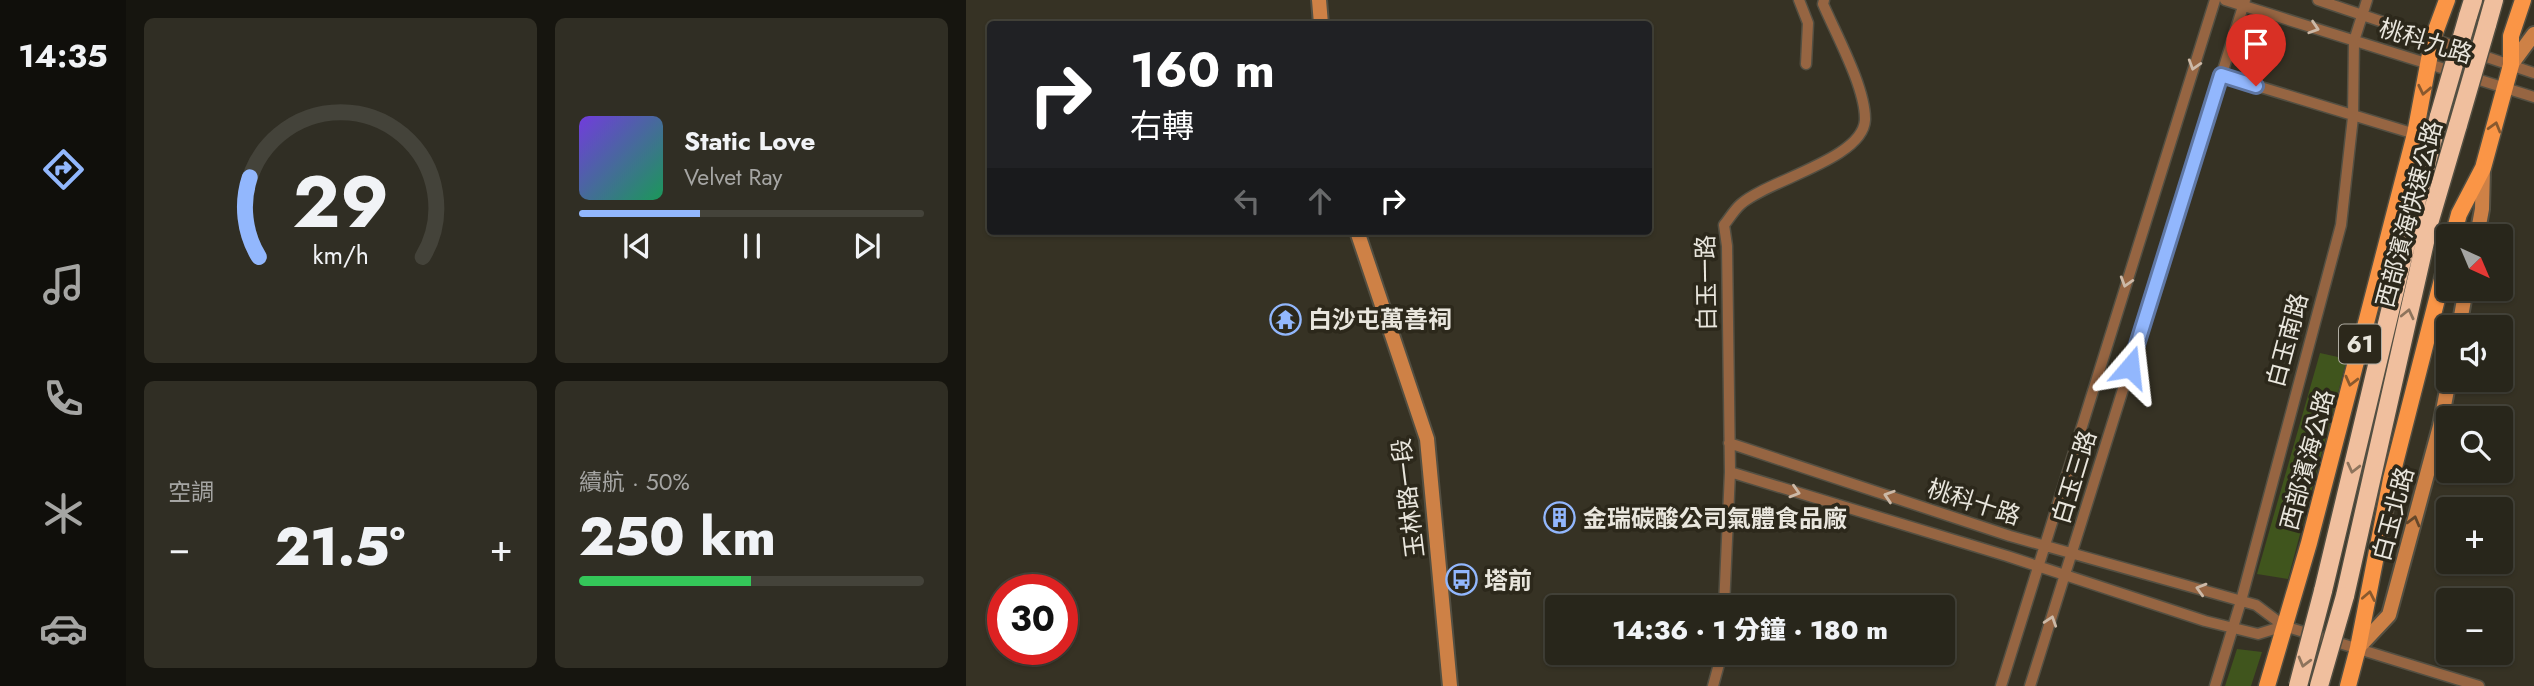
<!DOCTYPE html>
<html lang="zh-TW">
<meta charset="utf-8">
<style>
:root{--surface:#28261b;--page:#302e24;--text:#f1f3f6;--muted:#a5a5a3;--line:#44433a;--accent:#92b7fd}
body{margin:0;font-family:Jost,"Noto Sans TC",sans-serif;background:var(--page);color:var(--text);height:100vh;display:flex;flex-direction:column;font-size:26px;white-space:nowrap}
*{box-sizing:border-box;margin:0}
p{font-size:23px;color:var(--muted)}
.icon{flex:none;width:38px;height:38px;fill:none;stroke:currentColor;stroke-width:2;stroke-linecap:round;stroke-linejoin:round}
.map{position:relative;flex:1;overflow:hidden}
.side{display:flex;flex-direction:column;gap:18px;padding:18px;background:#16150f;width:840px}
.side>*{flex:none}
.top-card{position:absolute;left:21px;top:21px;width:665px;height:214px;border-radius:7px;box-shadow:0 2px 5px #0004,0 0 0 2px var(--line);background:#202124;color:#fff;overflow:hidden}
.needle{width:46px;rotate:136deg}
.fabs{position:absolute;left:1470px;top:224px;display:grid;gap:14px}
.fabs a{display:grid;place-items:center;width:77px;height:77px;border-radius:7px;background:var(--surface);box-shadow:0 2px 5px #0004,0 0 0 2px var(--line);font-size:35px}
.speed{position:absolute;left:21px;top:574px;display:flex;gap:14px;font-size:35px;font-weight:700;text-align:center}
.speed>*{display:grid;place-content:center;width:91px;height:91px;border-radius:50%;background:var(--surface);box-shadow:0 2px 5px #0004,0 0 0 2px var(--line);line-height:1}
.speed .limit{border:10px solid #d22;background:#fff;color:#111}
.pin{position:absolute;display:grid;place-items:center;width:60px;height:60px;color:#fff;margin:-72px -30px;border-radius:50% 50% 50% 0;rotate:-45deg;box-shadow:0 0 7px #0007}
.pin .icon{rotate:45deg}
.me{position:absolute;width:77px;margin:-38px;rotate:17deg;stroke-linejoin:round;filter:drop-shadow(0 0 5px #0008)}
.turn{display:flex;align-items:center;gap:24px;height:147px;padding:0 28px;font-size:32px}
.turn .icon{width:91px;height:91px;stroke-width:2.5}
.turn b{display:block;font-size:49px;line-height:60px}
.lanes{display:flex;align-items:center;height:66px;padding:0 28px;background:#0003;justify-content:center;gap:35px;direction:ltr}
.lanes .off{opacity:.35}
.big{font-size:52px;font-weight:800;line-height:1.1}
.side .widget{flex:1;display:flex;flex-direction:column;justify-content:center;gap:10px;min-width:0;padding:0 24px;border-radius:10px;background:var(--page)}
.side .dial{align-items:center;gap:0}
.dial svg{height:182px;overflow:visible;fill:none;stroke:var(--line);stroke-width:7;stroke-linecap:round;text-anchor:middle}
.dial text{fill:var(--text);stroke:none}
.song{display:flex;align-items:center;gap:21px}
.cover{width:84px;height:84px;border-radius:10px;background:linear-gradient(135deg,hsl(260 70% 55%),hsl(150 70% 35%))}
.played{height:7px;border-radius:4px;background:linear-gradient(90deg,var(--accent) 35%,var(--line) 35%)}
.keys{display:flex;justify-content:space-around;direction:ltr}
.heat{display:flex;justify-content:space-between;align-items:center;font-size:38px;direction:ltr}
.charge{height:10px;border-radius:5px;background:linear-gradient(90deg,#34c759 50%,var(--line) 0)}
.side .tiles{flex:1;display:grid;gap:18px;grid-template-columns:repeat(2,1fr)}
.trip{position:absolute;left:579px;top:595px;width:410px;height:70px;border-radius:7px;background:var(--surface);box-shadow:0 2px 5px #0004,0 0 0 2px var(--line);font-weight:800;line-height:70px;text-align:center}
main{display:flex;flex:1;min-height:0}
.tabs{display:flex;flex-direction:column;width:126px;justify-content:space-around;align-items:center;background:#100f0b;color:var(--muted)}
.tabs .icon{width:49px;height:49px}
.tabs .on{color:var(--accent)}
.tabs b{font-size:32px;color:var(--text)}
.map>svg:first-child{display:block}
</style>
<main>
<nav class="tabs">
<b>14:35</b>
<svg class="icon on" aria-label="directions" viewBox="0 0 24 24"><path d="M12 3l9 9-9 9-9-9zM9 14v-3h6M13 9l2 2-2 2"/></svg>
<svg class="icon" aria-label="music" viewBox="0 0 24 24"><path d="M9 18V5l10-2v13"/><circle cx="6" cy="18" r="3"/><circle cx="16" cy="16" r="3"/></svg>
<svg class="icon" aria-label="phone" viewBox="0 0 24 24"><path d="M5 4h4l2 5-3 2q2 4 5 5l2-3 5 2v4C11 20 4 13 5 4z"/></svg>
<svg class="icon" aria-label="climate" viewBox="0 0 24 24"><path d="M12 3v18M4 7l16 10M4 17L20 7"/></svg>
<svg class="icon" aria-label="car" viewBox="0 0 24 24"><path d="M5 17H2v-5l4-1 3-4h7l3 4 3 1v5h-3M9 17h6M6 11h13"/><circle cx="7" cy="17" r="2"/><circle cx="17" cy="17" r="2"/></svg>
</nav>
<section class="side">
<div class="tiles">
<div class="widget dial"><svg viewBox="0 0 100 80">
<path d="M14 69A42 42 0 1 1 86 69"/>
<path d="M14 69A42 42 0 0 1 10 34" stroke="#92b7fd"/>
<text x="50" y="56" font-size="32" font-weight="700">29</text>
<text x="50" y="72" font-size="11">km/h</text>
</svg></div>
<div class="widget">
<div class="song"><i class="cover"></i><div><b>Static Love</b><p>Velvet Ray</p></div></div>
<div class="played"></div>
<div class="keys"><svg class="icon" aria-label="previous" viewBox="0 0 24 24"><path d="M18 5L8 12l10 7zM5 5v14"/></svg><svg class="icon" aria-label="pause" viewBox="0 0 24 24"><path d="M8 5v14M16 5v14"/></svg><svg class="icon" aria-label="next" viewBox="0 0 24 24"><path d="M6 5l10 7-10 7zM19 5v14"/></svg></div>
</div>
<div class="widget"><p>空調</p>
<div class="heat"><a>−</a><b class="big">21.5°</b><a>+</a></div>
</div>
<div class="widget"><p>續航 · 50%</p><b class="big">250 km</b><div class="charge"></div></div>
</div>
</section>
<div class="map">
<svg width="1568" height="686" viewBox="0 0 1568 686">
<rect width="100%" height="100%" fill="#363224"/>
<path fill="#40551d" d="M 1354,353 L 1381,359 L 1322,579 L 1291,574 Z
M 1271,649 L 1296,652 L 1285,686 L 1259,686 Z"/>
<g fill="none" stroke-linecap="round" stroke-linejoin="round">
<defs>
<path id="street" d="M 833,0 L 842,23 L 840,64
M 1259,0 L 1568,97
M 1352,0 L 1568,73
M 1255,75 L 1449,134
M 763,443 L 1044,536 L 1290,605 L 1318,626 L 1513,686
M 764,472 L 1041,556 L 1239,621 L 1292,634 L 1318,626
M 758,607 L 764,472 L 761,246 L 758,225 C 763,219 768,210 775,204 C 802,180 897,159 899,120 C 900,89 870,34 857,4 L 858,0
M 747,686 L 756,653
M 1035,686 L 1249,0
M 1064,686 L 1279,0
M 1249,686 L 1275,601 L 1375,225 L 1387,117 L 1388,41 L 1401,0"/>
<path id="secondary" d="M 353,0 L 355,24
M 1545,65 L 1568,34
M 391,231 L 461,439 L 484,686
M 1511,236 L 1516,209 L 1517,168
M 1493,327 L 1500,289
M 1392,648 L 1423,615 L 1474,426 L 1483,380"/>
<path id="primary" d="M 1487,236 L 1493,214 L 1517,168 L 1545,65 L 1545,36 L 1557,0
M 1301,686 L 1343,543 L 1449,134 L 1467,38 L 1481,0
M 1382,686 L 1392,648 L 1425,479 L 1482,256"/>
<path id="highway" d="M 1502,16 L 1507,0
M 1521,25 L 1528,0
M 1357,591 L 1447,215 L 1473,116
M 1379,596 L 1464,220 L 1492,125"/>
</defs>
<use href="#street" stroke="#534f42" stroke-width="13"/>
<use href="#secondary" stroke="#534f42" stroke-width="18"/>
<use href="#primary" stroke="#534f42" stroke-width="19"/>
<use href="#highway" stroke="#534f42" stroke-width="21"/>
<use href="#street" stroke="#966542" stroke-width="10"/>
<use href="#secondary" stroke="#ce8146" stroke-width="14"/>
<use href="#primary" stroke="#fa9546" stroke-width="16"/>
<use href="#highway" stroke="#f0bf9e" stroke-width="18"/>
<defs>
<path id="highway-bridge" d="M 1473,116 L 1502,16
M 1492,125 L 1521,25
M 1332,686 L 1357,591
M 1353,686 L 1379,596"/>
</defs>
<use href="#highway-bridge" stroke="#534f42" stroke-width="21" stroke-linecap="butt"/>
<use href="#highway-bridge" stroke="#f0bf9e" stroke-width="18"/>
</g>
<defs><path id="oneway-chevron" d="M-2-3.5L2.5 0L-2 3.5" fill="none" stroke-width="1.6" stroke-linecap="round" stroke-linejoin="round" transform="scale(1.75)"/></defs>
<g stroke="#ccb9a7">
<use href="#oneway-chevron" transform="translate(1348 28) rotate(18)"/>
<use href="#oneway-chevron" transform="translate(1228 65) rotate(107)"/>
<use href="#oneway-chevron" transform="translate(1160 282) rotate(107)"/>
<use href="#oneway-chevron" transform="translate(829 492) rotate(17)"/>
<use href="#oneway-chevron" transform="translate(923 496) rotate(-162)"/>
<use href="#oneway-chevron" transform="translate(1235 589) rotate(-164)"/>
<use href="#oneway-chevron" transform="translate(1085 621) rotate(-72)"/>
</g>
<g stroke="#89592e">
<use href="#oneway-chevron" transform="translate(1458 90) rotate(102)"/>
<use href="#oneway-chevron" transform="translate(1529 127) rotate(-74)"/>
<use href="#oneway-chevron" transform="translate(1385 381) rotate(104)"/>
<use href="#oneway-chevron" transform="translate(1403 596) rotate(-79)"/>
</g>
<g stroke="#8e745c">
<use href="#oneway-chevron" transform="translate(1442 314) rotate(-77)"/>
<use href="#oneway-chevron" transform="translate(1387 468) rotate(104)"/>
<use href="#oneway-chevron" transform="translate(1338 662) rotate(105)"/>
</g>
<use stroke="#65472a" href="#oneway-chevron" transform="translate(1448 521) rotate(-75)"/>
<g fill="none" stroke-linecap="round" stroke-linejoin="round">
<defs>
<path id="route" d="M 1164,367 L 1255,75 L 1290,86"/>
</defs>
<use href="#route" stroke="#5f77a4" stroke-width="18"/>
<use href="#route" stroke="#92b7fd" stroke-width="12"/>
</g>
<defs>
<symbol id="temple-ring" viewBox="-11 -11 22 22"><circle r="9.5" fill="#2c281b" stroke="#92b7fd" stroke-width="1.5"/><path d="M0-6L5-2H3V0L6.5 2.5H4V6H1.5V3h-3V6H-4V2.5H-6.5L-3 0V-2H-5Z" fill="#92b7fd"/></symbol>
<symbol id="building-ring" viewBox="-11 -11 22 22"><circle r="9.5" fill="#2c281b" stroke="#92b7fd" stroke-width="1.5"/><path d="M-4-6H4V6H1V3H-1V6H-4ZM-2.5-4.3h1.7v1.8h-1.7ZM.8-4.3h1.7v1.8H.8ZM-2.5-1h1.7V.8h-1.7ZM.8-1h1.7V.8H.8Z" fill="#92b7fd"/></symbol>
<symbol id="bus-ring" viewBox="-11 -11 22 22"><circle r="9.5" fill="#2c281b" stroke="#92b7fd" stroke-width="1.5"/><path d="M-5-6H5V4H4V6H2V4H-2V6H-4V4H-5ZM-3.5-4V0h7V-4ZM-3.5 1.2v1.5H-2V1.2ZM2 1.2v1.5H3.5V1.2Z" fill="#92b7fd"/></symbol>
</defs>
<g fill-rule="evenodd">
<use href="#temple-ring" x="302" y="302" width="35" height="35"/>
<use href="#building-ring" x="576" y="500" width="35" height="35"/>
<use href="#bus-ring" x="478" y="562" width="35" height="35"/>
</g>
<g text-anchor="middle" dominant-baseline="central" stroke-width="7" stroke-linejoin="round" paint-order="stroke">
<rect fill="#2c281b" stroke="#b0ada3" stroke-width="2" x="1373" y="324.5" width="42" height="39" rx="5"/>
<g font-size="23" font-weight="bold" fill="#e9e6dd">
<text x="1394" y="344">61</text>
</g>
<g font-size="24" fill="#e9e6dd" stroke="#2c281b">
<text transform="translate(1460 41) rotate(17)">桃科九路</text>
<text transform="translate(1443 214) rotate(-75)">西部濱海快速公路</text>
<text transform="translate(740 283) rotate(-91)">白玉一路</text>
<text transform="translate(1321 340) rotate(-75)">白玉南路</text>
<text transform="translate(1341 460) rotate(-75)">西部濱海公路</text>
<text transform="translate(1108 477) rotate(-73)">白玉三路</text>
<text transform="translate(442 498) rotate(-97)">玉林路一段</text>
<text transform="translate(1008 502) rotate(18)">桃科十路</text>
<text transform="translate(1427 514) rotate(-75)">白玉北路</text>
</g>
<g font-size="24" font-weight="bold" fill="#e9e6dd" stroke="#2c281b" text-anchor="start">
<text x="342" y="319">白沙屯萬善祠</text>
<text x="617" y="518">金瑞碳酸公司氣體食品廠</text>
<text x="518" y="580">塔前</text>
</g>
</g>
</svg>
<div class="fabs">
<a><svg class="needle" viewBox="-14 -14 28 28"><path d="M0-13l5 13h-10z" fill="#e53935"/><path d="M0 13l5-13h-10z" fill="#a5a5a3"/></svg></a>
<a><svg class="icon" aria-label="sound" viewBox="0 0 24 24"><path d="M4 9h4l5-4v14l-5-4H4zM17 9q2 3 0 6"/></svg></a>
<a><svg class="icon" aria-label="search" viewBox="0 0 24 24"><circle cx="10" cy="10" r="6"/><path d="M15 15l6 6"/></svg></a>
<a>+</a>
<a>−</a>
</div>
<div class="speed"><div class="limit">30</div></div>
<div class="pin" style="left:1290px;top:86px;background:#d93025"><svg class="icon" aria-label="arrive" viewBox="0 0 24 24"><path d="M6 21V4h12l-3 4 3 4H6"/></svg></div>
<svg class="me" style="left:1164px;top:367px" viewBox="-20 -20 40 40"><path d="M0-17L14 15 0 8-14 15z" fill="#92b7fd" stroke="#fff" stroke-width="4"/></svg>
<div class="trip">14:36 · 1 分鐘 · 180 m</div>
<div class="top-card">
<div class="turn"><svg class="icon" aria-label="right" viewBox="0 0 24 24"><path d="M7 20v-9h11M14 6l5 5-5 5"/></svg><div><b>160 m</b>右轉</div></div>
<div class="lanes"><svg class="icon off" aria-label="left" viewBox="0 0 24 24"><path d="M17 20v-9H6M10 6l-5 5 5 5"/></svg><svg class="icon off" aria-label="ahead" viewBox="0 0 24 24"><path d="M12 20V5M6 11l6-6 6 6"/></svg><svg class="icon" aria-label="right" viewBox="0 0 24 24"><path d="M7 20v-9h11M14 6l5 5-5 5"/></svg></div>
</div>
</div>
</main>
